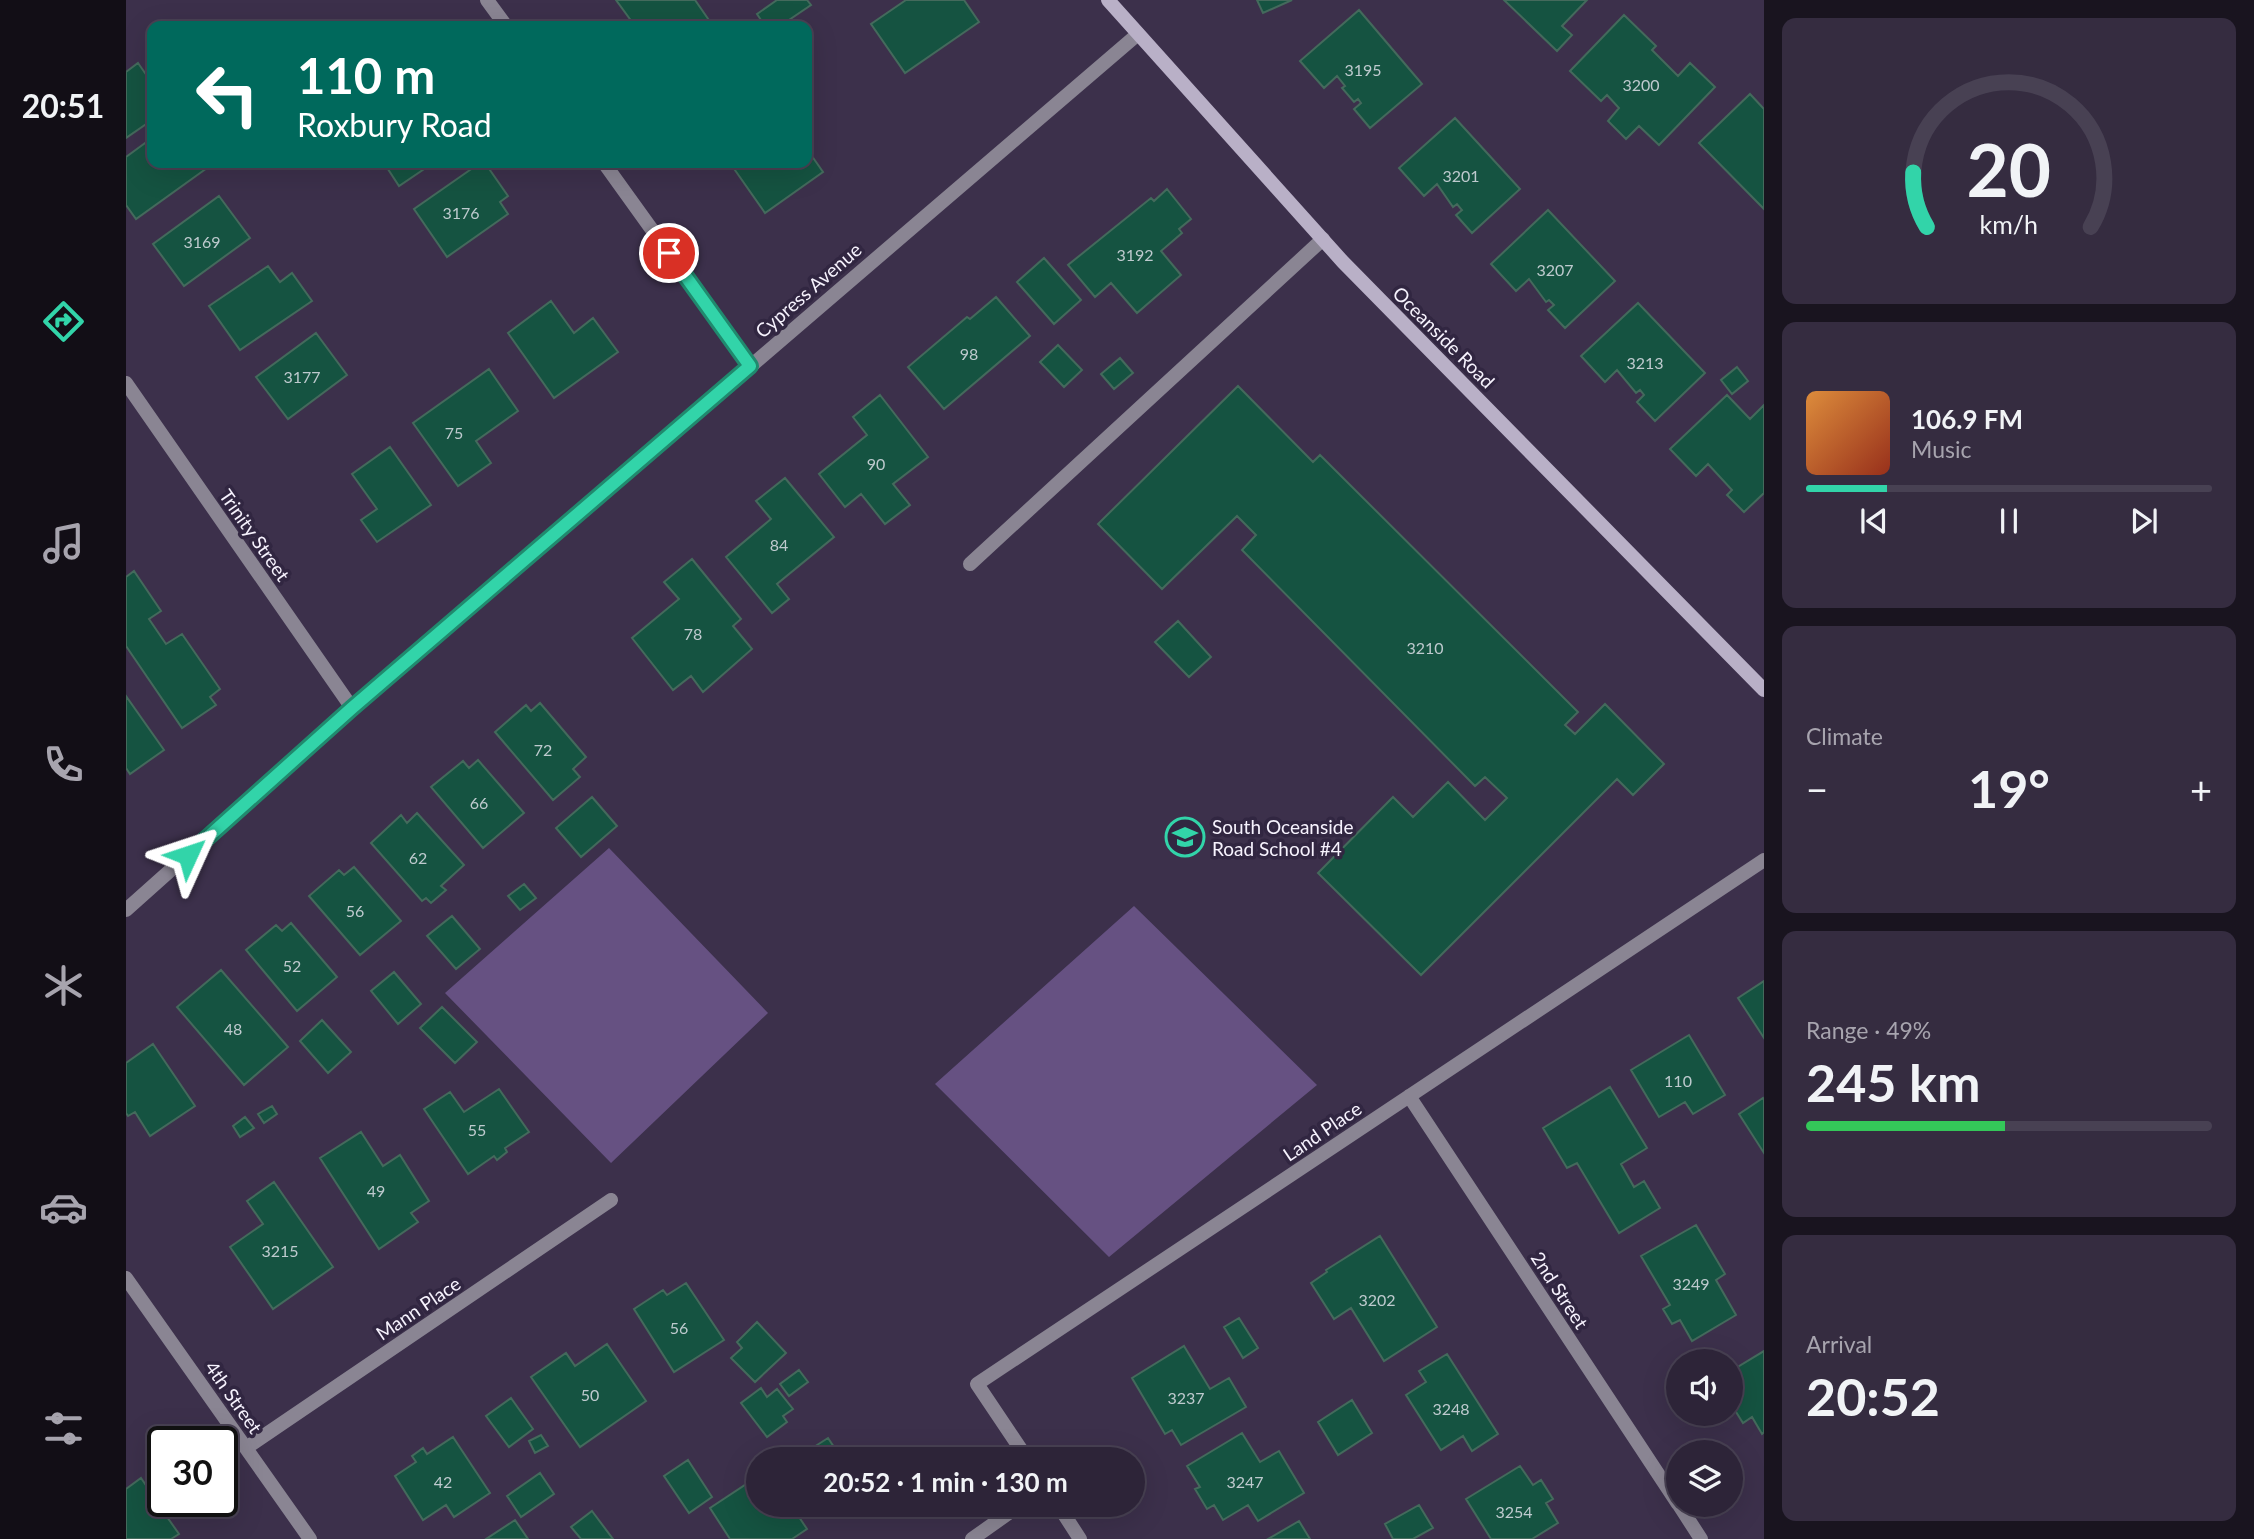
<!DOCTYPE html>
<meta charset="utf-8">
<style>
:root{--surface:#2d2438;--page:#352c40;--text:#f1f3f6;--muted:#a7a4ae;--line:#484153;--accent:#32d4a9}
body{margin:0;font-family:Lato,sans-serif;background:var(--page);color:var(--text);height:100vh;display:flex;flex-direction:column;font-size:26px;white-space:nowrap}
*{box-sizing:border-box;margin:0}
p{font-size:23px;color:var(--muted)}
.icon{flex:none;width:38px;height:38px;fill:none;stroke:currentColor;stroke-width:2;stroke-linecap:round;stroke-linejoin:round}
.map{position:relative;flex:1;overflow:hidden}
.side{display:flex;flex-direction:column;gap:18px;padding:18px;background:#19141f;width:490px}
.side>*{flex:none}
.guide{position:absolute;left:21px;top:21px;width:665px;height:147px;border-radius:14px;box-shadow:0 7px 28px #0002,0 0 0 2px var(--line);background:#00695c;color:#fff;overflow:hidden}
.tools{position:absolute;left:1540px;top:1349px;display:grid;gap:14px}
.tools a{display:grid;place-items:center;width:77px;height:77px;border-radius:50%;background:var(--surface);box-shadow:0 7px 28px #0002,0 0 0 2px var(--line);font-size:35px}
.speed{position:absolute;left:21px;top:1426px;display:flex;gap:14px;font-size:35px;font-weight:700;text-align:center}
.speed>*{display:grid;place-content:center;width:91px;height:91px;border-radius:50%;background:var(--surface);box-shadow:0 7px 28px #0002,0 0 0 2px var(--line);line-height:1}
.speed .limit{border:4px solid #111;border-radius:10px;background:#fff;color:#111}
.pin{position:absolute;display:grid;place-items:center;width:60px;height:60px;color:#fff;margin:-30px;border:4px solid #fff;border-radius:50%;box-shadow:0 2px 7px #0007}
.me{position:absolute;width:77px;margin:-38px;rotate:48deg;stroke-linejoin:round;filter:drop-shadow(0 0 5px #0008)}
.turn{display:flex;align-items:center;gap:24px;height:147px;padding:0 35px;font-size:32px}
.turn .icon{width:91px;height:91px;stroke-width:2.5}
.turn b{display:block;font-size:49px;line-height:60px}
.big{font-size:52px;font-weight:700;line-height:1.1}
.side .widget{flex:1;display:flex;flex-direction:column;justify-content:center;gap:10px;min-width:0;padding:0 24px;border-radius:14px;background:var(--page)}
.side .dial{align-items:center;gap:0}
.dial svg{height:182px;overflow:visible;fill:none;stroke:var(--line);stroke-width:7;stroke-linecap:round;text-anchor:middle}
.dial text{fill:var(--text);stroke:none}
.song{display:flex;align-items:center;gap:21px}
.cover{width:84px;height:84px;border-radius:10px;background:linear-gradient(135deg,hsl(30 70% 55%),hsl(10 70% 35%))}
.played{height:7px;border-radius:4px;background:linear-gradient(90deg,var(--accent) 20%,var(--line) 20%)}
.keys{display:flex;justify-content:space-around;direction:ltr}
.heat{display:flex;justify-content:space-between;align-items:center;font-size:38px;direction:ltr}
.charge{height:10px;border-radius:5px;background:linear-gradient(90deg,#34c759 49%,var(--line) 0)}
.trip{position:absolute;left:620px;top:1447px;width:399px;height:70px;border-radius:35px;background:var(--surface);box-shadow:0 7px 28px #0002,0 0 0 2px var(--line);font-weight:700;line-height:70px;text-align:center}
main{display:flex;flex:1;min-height:0}
.tab-bar{display:flex;flex-direction:column;width:126px;justify-content:space-around;align-items:center;background:#120e16;color:var(--muted)}
.tab-bar .icon{width:49px;height:49px}
.tab-bar .selected{color:var(--accent)}
.tab-bar b{font-size:32px;color:var(--text)}
.map>svg:first-child{display:block}
</style>
<main>
<nav class="tab-bar">
<b>20:51</b>
<svg class="icon selected" aria-label="directions" viewBox="0 0 24 24"><path d="M12 3l9 9-9 9-9-9zM9 14v-3h6M13 9l2 2-2 2"/></svg>
<svg class="icon" aria-label="music" viewBox="0 0 24 24"><path d="M9 18V5l10-2v13"/><circle cx="6" cy="18" r="3"/><circle cx="16" cy="16" r="3"/></svg>
<svg class="icon" aria-label="phone" viewBox="0 0 24 24"><path d="M5 4h4l2 5-3 2q2 4 5 5l2-3 5 2v4C11 20 4 13 5 4z"/></svg>
<svg class="icon" aria-label="climate" viewBox="0 0 24 24"><path d="M12 3v18M4 7l16 10M4 17L20 7"/></svg>
<svg class="icon" aria-label="car" viewBox="0 0 24 24"><path d="M5 17H2v-5l4-1 3-4h7l3 4 3 1v5h-3M9 17h6M6 11h13"/><circle cx="7" cy="17" r="2"/><circle cx="17" cy="17" r="2"/></svg>
<svg class="icon" aria-label="filters" viewBox="0 0 24 24"><path d="M4 7h16M4 17h16"/><circle cx="9" cy="7" r="2"/><circle cx="15" cy="17" r="2"/></svg>
</nav>
<div class="map">
<svg width="1638" height="1539" viewBox="0 0 1638 1539">
<rect width="100%" height="100%" fill="#3c304b"/>
<path fill="#665182" d="M 483,848 L 642,1013 L 485,1163 L 319,993 Z
M 1008,906 L 1191,1085 L 983,1257 L 809,1084 Z"/>
<path fill="#155341" stroke="#446a5c" stroke-width="2" d="M 490,0 L 569,0 L 587,26 L 509,26 Z
M 651,0 L 681,0 L 685,5 L 654,26 L 639,26 L 631,14 Z
M 780,0 L 838,0 L 853,22 L 779,73 L 745,24 Z
M 1131,0 L 1166,0 L 1137,13 Z
M 1378,0 L 1461,0 L 1436,26 L 1446,35 L 1431,51 Z
M 1233,10 L 1296,84 L 1244,128 L 1228,109 L 1235,103 L 1232,99 L 1228,102 L 1216,88 L 1219,86 L 1211,76 L 1198,88 L 1174,61 Z
M 1498,15 L 1530,46 L 1526,50 L 1552,76 L 1564,63 L 1589,87 L 1533,145 L 1513,126 L 1500,139 L 1482,121 L 1493,108 L 1481,95 L 1475,101 L 1444,71 Z
M 12,63 L 26,83 L 26,120 L 0,138 L 0,72 Z
M 1624,94 L 1638,109 L 1638,209 L 1573,143 Z
M 1329,118 L 1394,189 L 1346,233 L 1330,215 L 1336,210 L 1331,204 L 1327,207 L 1311,184 L 1298,196 L 1273,168 Z
M 26,138 L 26,163 L 88,163 L 10,219 L 0,205 L 0,157 Z
M 681,149 L 697,172 L 639,213 L 604,163 L 681,163 Z
M 258,163 L 307,163 L 273,186 Z
M 354,163 L 359,163 L 382,196 L 374,202 L 382,214 L 321,257 L 288,209 Z
M 1041,189 L 1065,219 L 1053,229 L 1056,233 L 1035,251 L 1055,275 L 1011,313 L 985,283 L 969,297 L 942,265 L 1025,198 L 1028,201 Z
M 93,196 L 124,238 L 58,286 L 27,244 Z
M 1422,210 L 1489,281 L 1439,328 L 1422,310 L 1428,305 L 1423,300 L 1420,302 L 1403,279 L 1390,291 L 1365,264 Z
M 918,258 L 955,300 L 928,324 L 891,282 Z
M 142,266 L 154,282 L 166,273 L 186,301 L 114,350 L 83,306 Z
M 870,297 L 904,336 L 818,409 L 782,367 L 841,317 L 844,319 Z
M 425,301 L 448,333 L 467,318 L 492,352 L 428,398 L 382,333 Z
M 1512,303 L 1579,373 L 1529,421 L 1511,402 L 1518,395 L 1514,390 L 1510,393 L 1491,370 L 1479,382 L 1455,356 Z
M 190,333 L 221,375 L 162,419 L 130,377 Z
M 932,345 L 956,370 L 938,387 L 914,362 Z
M 994,358 L 1007,373 L 988,389 L 975,374 Z
M 1611,367 L 1622,381 L 1606,394 L 1595,380 Z
M 363,369 L 392,411 L 350,441 L 365,463 L 332,486 L 287,423 Z
M 1112,386 L 1187,462 L 1194,455 L 1452,712 L 1439,725 L 1449,734 L 1479,704 L 1538,764 L 1507,795 L 1491,779 L 1295,975 L 1192,873 L 1267,797 L 1287,817 L 1322,782 L 1359,820 L 1381,798 L 1359,777 L 1349,786 L 1116,550 L 1130,535 L 1111,516 L 1036,589 L 972,524 Z
M 754,395 L 802,457 L 767,484 L 784,505 L 759,524 L 735,494 L 719,507 L 693,474 L 741,435 L 727,417 Z
M 1601,395 L 1624,419 L 1638,405 L 1638,493 L 1618,512 L 1601,495 L 1606,490 L 1582,464 L 1570,476 L 1544,449 Z
M 264,447 L 305,505 L 251,542 L 235,520 L 251,509 L 226,474 Z
M 659,478 L 708,537 L 651,584 L 663,599 L 646,613 L 600,557 L 645,519 L 630,501 Z
M 566,559 L 615,619 L 607,626 L 626,649 L 577,692 L 565,676 L 547,690 L 506,638 L 553,599 L 538,582 Z
M 8,571 L 35,611 L 23,619 L 40,644 L 56,634 L 94,689 L 84,697 L 90,705 L 56,728 L 0,646 L 0,577 Z
M 1052,621 L 1085,657 L 1063,677 L 1029,642 Z
M 0,696 L 38,750 L 4,774 L 0,768 Z
M 414,703 L 460,757 L 447,769 L 454,777 L 427,800 L 369,732 L 400,705 L 405,711 Z
M 352,760 L 398,813 L 357,848 L 305,787 L 337,761 L 343,768 Z
M 466,797 L 491,826 L 455,857 L 430,828 Z
M 291,813 L 338,865 L 315,886 L 320,890 L 305,903 L 300,898 L 296,901 L 245,843 L 275,815 L 281,823 Z
M 228,867 L 275,921 L 234,955 L 183,896 L 213,870 L 218,875 Z
M 398,884 L 410,898 L 394,910 L 382,896 Z
M 326,916 L 354,949 L 330,969 L 301,936 Z
M 165,923 L 211,977 L 171,1011 L 120,950 L 150,925 L 156,931 Z
M 95,970 L 162,1047 L 118,1085 L 51,1007 Z
M 268,972 L 295,1004 L 272,1024 L 245,991 Z
M 1638,981 L 1638,1038 L 1612,998 Z
M 316,1007 L 351,1042 L 329,1063 L 294,1028 Z
M 196,1020 L 225,1052 L 202,1073 L 174,1041 Z
M 1563,1035 L 1599,1095 L 1567,1114 L 1559,1102 L 1533,1117 L 1505,1070 Z
M 27,1044 L 69,1106 L 24,1136 L 9,1112 L 2,1116 L 0,1113 L 0,1063 Z
M 1484,1087 L 1521,1148 L 1495,1164 L 1508,1187 L 1518,1181 L 1534,1208 L 1493,1233 L 1451,1163 L 1441,1168 L 1417,1128 Z
M 373,1089 L 403,1132 L 379,1148 L 381,1152 L 371,1160 L 368,1156 L 342,1174 L 298,1109 L 324,1092 L 338,1112 Z
M 1637,1098 L 1638,1100 L 1638,1153 L 1613,1114 Z
M 146,1106 L 151,1114 L 138,1123 L 132,1114 Z
M 119,1117 L 128,1128 L 114,1137 L 107,1126 Z
M 235,1132 L 257,1166 L 274,1155 L 303,1201 L 285,1213 L 292,1222 L 253,1249 L 194,1158 Z
M 148,1182 L 207,1267 L 147,1309 L 104,1247 L 137,1224 L 121,1201 Z
M 1570,1225 L 1599,1274 L 1590,1280 L 1610,1315 L 1566,1341 L 1554,1320 L 1546,1324 L 1537,1309 L 1544,1305 L 1515,1256 Z
M 1254,1236 L 1311,1327 L 1258,1361 L 1225,1308 L 1208,1319 L 1185,1283 L 1201,1272 L 1200,1270 Z
M 560,1283 L 598,1340 L 548,1372 L 508,1309 L 537,1290 L 541,1295 Z
M 1113,1318 L 1132,1348 L 1117,1358 L 1098,1327 Z
M 631,1322 L 660,1353 L 629,1382 L 605,1358 L 616,1348 L 611,1342 Z
M 481,1344 L 520,1401 L 454,1447 L 405,1377 L 440,1353 L 449,1366 Z
M 1058,1346 L 1084,1389 L 1103,1378 L 1120,1407 L 1055,1445 L 1046,1430 L 1039,1434 L 1006,1378 Z
M 1638,1351 L 1638,1432 L 1636,1434 L 1626,1417 L 1617,1423 L 1605,1404 L 1605,1398 L 1612,1394 L 1605,1383 L 1605,1371 Z
M 1321,1354 L 1372,1434 L 1346,1451 L 1337,1436 L 1315,1450 L 1280,1395 L 1300,1382 L 1293,1371 Z
M 673,1370 L 682,1382 L 663,1396 L 654,1384 Z
M 635,1388 L 641,1397 L 651,1389 L 667,1409 L 657,1416 L 661,1422 L 641,1437 L 615,1403 Z
M 385,1398 L 407,1429 L 383,1447 L 360,1416 Z
M 1226,1400 L 1246,1433 L 1212,1455 L 1192,1422 Z
M 1116,1433 L 1134,1462 L 1153,1451 L 1178,1493 L 1132,1521 L 1122,1505 L 1097,1520 L 1088,1505 L 1081,1509 L 1069,1489 L 1074,1487 L 1061,1466 Z
M 415,1435 L 422,1446 L 409,1453 L 403,1441 Z
M 327,1437 L 364,1493 L 328,1517 L 320,1505 L 297,1520 L 269,1476 L 290,1462 L 286,1456 L 297,1448 L 301,1454 Z
M 702,1438 L 714,1456 L 726,1447 L 734,1460 L 681,1460 L 677,1454 Z
M 562,1460 L 586,1497 L 563,1513 L 538,1476 Z
M 1394,1466 L 1407,1485 L 1415,1480 L 1427,1499 L 1420,1503 L 1432,1523 L 1406,1539 L 1365,1539 L 1340,1499 Z
M 414,1473 L 428,1494 L 395,1517 L 381,1496 Z
M 15,1478 L 24,1491 L 33,1485 L 37,1491 L 37,1500 L 32,1504 L 53,1534 L 45,1539 L 0,1539 L 0,1489 Z
M 622,1483 L 632,1498 L 632,1505 L 665,1505 L 681,1529 L 666,1539 L 604,1539 L 584,1508 Z
M 710,1505 L 730,1505 L 715,1514 Z
M 1293,1505 L 1307,1528 L 1287,1539 L 1267,1539 L 1259,1524 Z
M 466,1511 L 487,1539 L 455,1539 L 445,1527 Z
M 389,1520 L 402,1539 L 360,1539 Z
M 1173,1521 L 1184,1539 L 1142,1539 Z"/>
<g fill="none" stroke-linecap="round" stroke-linejoin="round">
<path stroke="#8a8593" stroke-width="14" d="M 844,564 L 1197,239"/>
<path stroke="#8a8593" stroke-width="14" d="M 361,0 L 380,26
M 478,163 L 624,366
M 0,383 L 226,708
M 0,910 L 226,708 L 1012,34
M 1283,1096 L 1552,1504
M 0,1278 L 184,1539
M 120,1448 L 485,1200
M 902,1460 L 851,1384 L 1638,860
M 932,1505 L 954,1539
M 1553,1505 L 1575,1539
M 846,1539 L 894,1505"/>
<path stroke="#b9b0c7" stroke-width="14" d="M 982,0 L 1217,262 L 1638,690"/>
</g>
<g fill="none" stroke-linecap="round" stroke-linejoin="round">
<defs>
<path id="route" d="M 62,855 L 226,708 L 624,366 L 543,253"/>
</defs>
<use href="#route" stroke="#208a6e" stroke-width="18"/>
<use href="#route" stroke="#32d4a9" stroke-width="12"/>
</g>
<defs>
<symbol id="school-ring" viewBox="-11 -11 22 22"><circle r="9.5" fill="#312641" stroke="#32d4a9" stroke-width="1.5"/><path d="M0-5L7-2L0 1L-7-2ZM-4 1L0 2.5L4 1V4Q0 6-4 4Z" fill="#32d4a9"/></symbol>
</defs>
<g fill-rule="evenodd">
<use href="#school-ring" x="1037" y="815" width="44" height="44"/>
</g>
<g text-anchor="middle" dominant-baseline="central" stroke-width="7" stroke-linejoin="round" paint-order="stroke">
<g font-size="16" fill="#becace">
<text x="1237" y="69">3195</text>
<text x="1515" y="84">3200</text>
<text x="1335" y="175">3201</text>
<text x="335" y="212">3176</text>
<text x="76" y="241">3169</text>
<text x="1009" y="254">3192</text>
<text x="1429" y="269">3207</text>
<text x="843" y="353">98</text>
<text x="1519" y="362">3213</text>
<text x="176" y="376">3177</text>
<text x="328" y="432">75</text>
<text x="750" y="463">90</text>
<text x="653" y="544">84</text>
<text x="567" y="633">78</text>
<text x="1299" y="647">3210</text>
<text x="417" y="749">72</text>
<text x="353" y="802">66</text>
<text x="292" y="857">62</text>
<text x="229" y="910">56</text>
<text x="166" y="965">52</text>
<text x="107" y="1028">48</text>
<text x="1552" y="1080">110</text>
<text x="351" y="1129">55</text>
<text x="250" y="1190">49</text>
<text x="154" y="1250">3215</text>
<text x="1565" y="1283">3249</text>
<text x="1251" y="1299">3202</text>
<text x="553" y="1327">56</text>
<text x="464" y="1394">50</text>
<text x="1060" y="1397">3237</text>
<text x="1325" y="1408">3248</text>
<text x="317" y="1481">42</text>
<text x="1119" y="1481">3247</text>
<text x="1388" y="1511">3254</text>
</g>
<g font-size="19" fill="#f6f2fd" stroke="#312641">
<text transform="translate(682 290) rotate(-41)">Cypress Avenue</text>
<text transform="translate(1318 337) rotate(45)">Oceanside Road</text>
<text transform="translate(129 535) rotate(55)">Trinity Street</text>
<text transform="translate(1196 1131) rotate(-34)">Land Place</text>
<text transform="translate(1434 1290) rotate(57)">2nd Street</text>
<text transform="translate(292 1308) rotate(-34)">Mann Place</text>
<text transform="translate(108 1397) rotate(55)">4th Street</text>
</g>
<g font-size="19" fill="#f6f2fd" stroke="#312641" text-anchor="start">
<text x="1086" y="826">South Oceanside<tspan x="1086" dy="22">Road School #4</tspan></text>
</g>
</g>
</svg>
<div class="tools">
<a><svg class="icon" aria-label="sound" viewBox="0 0 24 24"><path d="M4 9h4l5-4v14l-5-4H4zM17 9q2 3 0 6"/></svg></a>
<a><svg class="icon" aria-label="layers" viewBox="0 0 24 24"><path d="M12 4l9 5-9 5-9-5zM3 14l9 5 9-5"/></svg></a>
</div>
<div class="speed"><div class="limit">30</div></div>
<div class="pin" style="left:543px;top:253px;background:#d93025"><svg class="icon" aria-label="arrive" viewBox="0 0 24 24"><path d="M6 21V4h12l-3 4 3 4H6"/></svg></div>
<svg class="me" style="left:62px;top:855px" viewBox="-20 -20 40 40"><path d="M0-17L14 15 0 8-14 15z" fill="#32d4a9" stroke="#fff" stroke-width="4"/></svg>
<div class="trip">20:52 · 1 min · 130 m</div>
<div class="guide">
<div class="turn"><svg class="icon" aria-label="left" viewBox="0 0 24 24"><path d="M17 20v-9H6M10 6l-5 5 5 5"/></svg><div><b>110 m</b>Roxbury Road</div></div>
</div>
</div>
<section class="side">
<div class="widget dial"><svg viewBox="0 0 100 80">
<path d="M14 69A42 42 0 1 1 86 69"/>
<path d="M14 69A42 42 0 0 1 8 45" stroke="#32d4a9"/>
<text x="50" y="56" font-size="32" font-weight="700">20</text>
<text x="50" y="72" font-size="11">km/h</text>
</svg></div>
<div class="widget">
<div class="song"><i class="cover"></i><div><b>106.9 FM</b><p>Music</p></div></div>
<div class="played"></div>
<div class="keys"><svg class="icon" aria-label="previous" viewBox="0 0 24 24"><path d="M18 5L8 12l10 7zM5 5v14"/></svg><svg class="icon" aria-label="pause" viewBox="0 0 24 24"><path d="M8 5v14M16 5v14"/></svg><svg class="icon" aria-label="next" viewBox="0 0 24 24"><path d="M6 5l10 7-10 7zM19 5v14"/></svg></div>
</div>
<div class="widget"><p>Climate</p>
<div class="heat"><a>−</a><b class="big">19°</b><a>+</a></div>
</div>
<div class="widget"><p>Range · 49%</p><b class="big">245 km</b><div class="charge"></div></div>
<div class="widget"><p>Arrival</p><b class="big">20:52</b></div>
</section>
</main>
